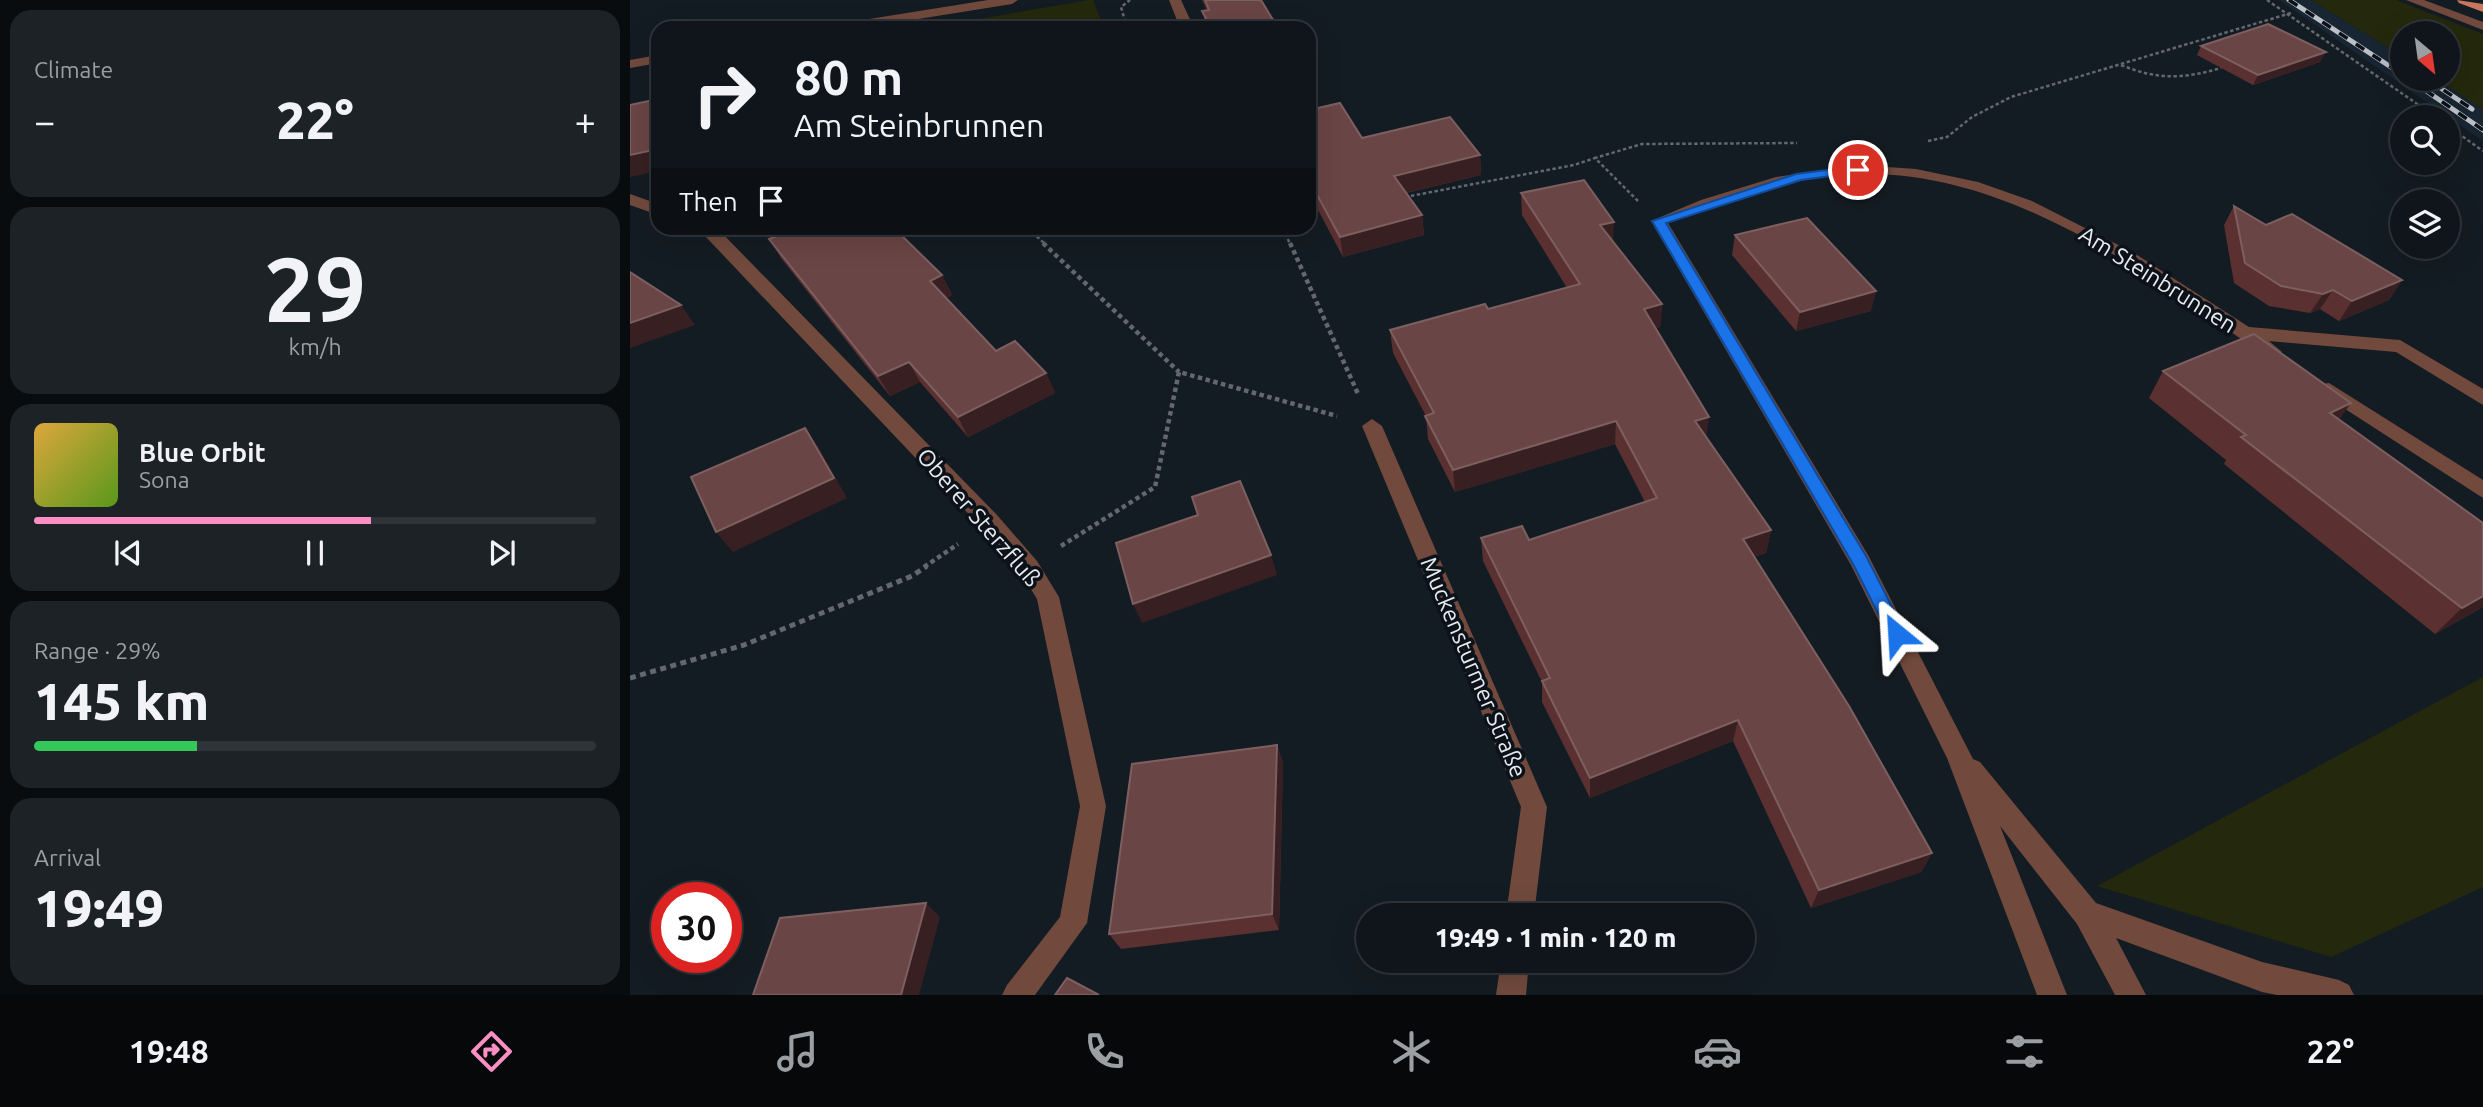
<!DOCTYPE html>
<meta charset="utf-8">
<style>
:root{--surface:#0f151a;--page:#1d2227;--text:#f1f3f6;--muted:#9b9fa2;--line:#2f3439;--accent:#fb8fc4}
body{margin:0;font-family:Ubuntu,sans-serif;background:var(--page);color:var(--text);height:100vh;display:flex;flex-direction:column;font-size:26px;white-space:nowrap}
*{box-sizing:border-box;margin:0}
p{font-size:23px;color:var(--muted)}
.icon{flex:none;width:38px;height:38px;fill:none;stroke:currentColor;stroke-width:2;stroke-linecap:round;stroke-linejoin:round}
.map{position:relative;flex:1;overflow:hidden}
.side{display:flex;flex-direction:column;gap:10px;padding:10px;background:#080c0e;width:630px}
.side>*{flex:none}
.top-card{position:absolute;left:21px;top:21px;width:665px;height:214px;border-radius:21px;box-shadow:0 7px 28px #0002,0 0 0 2px var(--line);background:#0f151a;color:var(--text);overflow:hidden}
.needle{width:46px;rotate:151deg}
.buttons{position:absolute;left:1760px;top:21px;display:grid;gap:14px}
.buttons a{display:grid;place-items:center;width:70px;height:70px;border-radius:50%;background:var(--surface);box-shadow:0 7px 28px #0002,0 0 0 2px var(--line);font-size:35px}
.speed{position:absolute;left:21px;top:882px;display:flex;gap:14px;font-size:35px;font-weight:700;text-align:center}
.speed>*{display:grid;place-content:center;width:91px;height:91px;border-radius:50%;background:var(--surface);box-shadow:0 7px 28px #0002,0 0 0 2px var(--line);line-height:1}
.speed .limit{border:10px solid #d22;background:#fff;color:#111}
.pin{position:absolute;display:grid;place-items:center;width:60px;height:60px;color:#fff;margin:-30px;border:4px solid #fff;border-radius:50%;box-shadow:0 2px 7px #0007}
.me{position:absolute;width:77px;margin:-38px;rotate:333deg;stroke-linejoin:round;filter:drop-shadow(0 0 5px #0008)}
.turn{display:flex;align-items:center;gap:24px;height:147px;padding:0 28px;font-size:32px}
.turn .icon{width:91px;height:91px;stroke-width:2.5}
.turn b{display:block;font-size:49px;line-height:60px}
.then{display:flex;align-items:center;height:66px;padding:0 28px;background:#0003;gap:14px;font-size:26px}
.big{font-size:52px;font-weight:800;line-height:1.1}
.side .card{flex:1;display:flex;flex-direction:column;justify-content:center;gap:10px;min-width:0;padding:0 24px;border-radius:21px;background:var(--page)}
.side .dial{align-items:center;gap:0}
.dial b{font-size:91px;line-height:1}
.song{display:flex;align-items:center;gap:21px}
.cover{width:84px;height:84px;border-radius:10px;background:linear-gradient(135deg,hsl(40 70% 55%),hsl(90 70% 35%))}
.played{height:7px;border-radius:4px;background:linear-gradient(90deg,var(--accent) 60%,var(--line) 60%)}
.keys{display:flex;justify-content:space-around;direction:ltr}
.heat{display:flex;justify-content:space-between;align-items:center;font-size:38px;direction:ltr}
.charge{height:10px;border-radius:5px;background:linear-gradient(90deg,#34c759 29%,var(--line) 0)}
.trip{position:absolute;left:726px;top:903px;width:399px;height:70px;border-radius:35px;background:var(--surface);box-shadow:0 7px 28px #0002,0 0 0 2px var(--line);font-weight:800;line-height:70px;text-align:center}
.menu{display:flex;height:112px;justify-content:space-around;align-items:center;background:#06080a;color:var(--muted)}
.menu .icon{width:49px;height:49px}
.menu .selected{color:var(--accent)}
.menu b{font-size:32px;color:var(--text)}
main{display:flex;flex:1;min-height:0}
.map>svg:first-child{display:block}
</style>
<main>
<section class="side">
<div class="card"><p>Climate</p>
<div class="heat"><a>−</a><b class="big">22°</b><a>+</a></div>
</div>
<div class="card dial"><b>29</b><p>km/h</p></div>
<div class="card">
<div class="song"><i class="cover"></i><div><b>Blue Orbit</b><p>Sona</p></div></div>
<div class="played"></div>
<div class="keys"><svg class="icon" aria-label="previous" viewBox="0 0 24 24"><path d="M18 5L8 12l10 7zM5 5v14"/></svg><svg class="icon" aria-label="pause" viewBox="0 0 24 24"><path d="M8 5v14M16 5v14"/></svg><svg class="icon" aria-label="next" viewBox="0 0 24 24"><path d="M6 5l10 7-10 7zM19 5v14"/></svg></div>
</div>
<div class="card"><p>Range · 29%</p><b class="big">145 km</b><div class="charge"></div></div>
<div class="card"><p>Arrival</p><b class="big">19:49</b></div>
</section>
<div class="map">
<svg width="1853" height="995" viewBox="0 0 1853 995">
<rect width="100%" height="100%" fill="#141c23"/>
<path fill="#182532" d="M 1649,0 L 1681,0 L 1773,57 L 1773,79 L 1807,79 L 1853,110 L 1853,141 Z"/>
<path fill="#24280c" d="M 459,0 L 463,0 L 474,28 L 296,28 Z
M 1681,0 L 1766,0 L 1853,34 L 1853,110 L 1807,79 L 1818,79 L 1818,33 L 1773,33 L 1773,57 Z
M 1853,677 L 1853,887 L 1701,957 L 1467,886 Z"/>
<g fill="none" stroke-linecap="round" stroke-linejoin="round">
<path stroke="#61686f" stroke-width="2.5" stroke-dasharray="3.5 2.5" stroke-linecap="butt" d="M 1637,0 L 1806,117
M 497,28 L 491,7 L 500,0
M 1491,65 C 1527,80 1554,79 1591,68
M 1818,126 L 1853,151
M 1298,141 L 1317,137 L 1342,117 L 1381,97 L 1661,13
M 775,197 L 944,165 L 965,158
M 1008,201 L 965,158 L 1012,144 L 1167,143
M 679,203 L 689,203
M 398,228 L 415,244
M 653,228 L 660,244"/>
<path stroke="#61686f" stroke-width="4.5" stroke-dasharray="4.5 3.5" stroke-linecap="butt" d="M 413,243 L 549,372
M 660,243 L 729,396
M 431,546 L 525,487 L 549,372 L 707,416
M 294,567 L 328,544"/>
<path stroke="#61686f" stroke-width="5" stroke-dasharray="6 4.5" stroke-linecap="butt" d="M 0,678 L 114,645 L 282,576 L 297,566"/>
<path fill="#714a3d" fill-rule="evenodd" d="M 358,0 L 388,0 L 382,4 L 232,28 L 201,28 L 208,24 Z
M 539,0 L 551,0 L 564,28 L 550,28 Z
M 1776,0 L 1794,0 L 1853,22 L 1853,30 Z
M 28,55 L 28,63 L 0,68 L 0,60 Z
M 1228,165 L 1286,169 L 1348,182 L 1402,201 L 1504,253 L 1619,327 L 1770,340 L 1853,389 L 1853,405 L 1766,352 L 1639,341 L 1652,352 L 1643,358 L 1636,356 C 1510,270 1365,157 1201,176 C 1145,183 1091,204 1038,223 L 1238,555 L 1343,759 L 1350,762 L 1466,903 L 1632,962 L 1709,980 L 1719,985 L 1724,995 L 1647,995 L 1632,992 L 1486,938 L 1516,995 L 1485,995 L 1447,924 L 1370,826 L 1437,995 L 1407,995 L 1317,758 L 1221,565 L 1021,221 L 1071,200 L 1146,177 Z
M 0,194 L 28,204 L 28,215 L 0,205 Z
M 61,228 L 88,229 L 367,515 L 407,561 L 429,597 L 476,806 L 457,923 L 405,995 L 372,995 L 377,985 L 430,917 L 450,806 L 407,599 L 391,573 L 351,527 L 76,237 Z
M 1699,383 L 1853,480 L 1853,498 L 1692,394 L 1689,389 L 1692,384 Z
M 742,419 L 752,426 L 917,807 L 904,915 L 876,915 L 891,807 L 732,426 Z
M 871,961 L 899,961 L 896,995 L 866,995 Z"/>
<path fill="#c8775e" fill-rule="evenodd" d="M 1827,0 L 1853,4 L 1853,12 L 1829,3 Z"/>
<defs>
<path id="rail" d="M 1659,0 L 1773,75
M 1779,79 L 1853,130
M 1797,79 L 1842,109"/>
</defs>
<use href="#rail" stroke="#bcc1c7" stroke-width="5"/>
<use href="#rail" stroke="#0b121a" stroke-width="3.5" stroke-dasharray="10" stroke-linecap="butt"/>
</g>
<path fill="#5a3130" d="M 572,0 L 631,0 L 648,28 L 577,28 L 572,11 L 577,10 Z
M 1571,46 L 1690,62 L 1623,85 L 1567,55 Z
M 679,110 L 732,138 L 850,155 L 851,175 L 776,193 L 792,215 L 794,235 L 713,257 L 679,193 Z
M 891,193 L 983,241 L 1032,304 L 1030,327 L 1025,328 L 1076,437 L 1141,530 L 1136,553 L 1124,557 L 1302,853 L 1291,872 L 1181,908 L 1103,741 L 960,798 L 912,702 L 912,682 L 853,561 L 851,538 L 899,540 L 1015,502 L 985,444 L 825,492 L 798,439 L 796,416 L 763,353 L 760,330 L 858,309 L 937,288 L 892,215 Z
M 1604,206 L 1636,225 L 1772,280 L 1759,300 L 1709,321 L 1690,309 L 1680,313 L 1639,306 L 1604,283 L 1594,225 Z
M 1105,235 L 1241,311 L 1166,331 L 1102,255 Z
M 139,239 L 312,275 L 322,295 L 316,298 L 366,351 L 416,373 L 425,393 L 338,437 L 290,382 L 260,396 L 151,258 Z
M 1533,371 L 1709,420 L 1853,607 L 1805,634 L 1594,464 L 1596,460 L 1519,398 Z
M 647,745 L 653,763 L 649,930 L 491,949 L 479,934 Z"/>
<path fill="#382022" d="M 1696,52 L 1690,62 L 1623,85 L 1628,75 Z
M 28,149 L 28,171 L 0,177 L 0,155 Z
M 850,155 L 851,175 L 766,195 L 764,176 Z
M 792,215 L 794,235 L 713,257 L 710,237 Z
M 984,222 L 983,244 L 970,225 Z
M 501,228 L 528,228 L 503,233 Z
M 312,275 L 322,295 L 310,300 L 300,281 Z
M 1772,280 L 1759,300 L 1709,321 L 1722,301 Z
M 1703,290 L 1690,309 L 1680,313 L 1693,294 Z
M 1246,291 L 1241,311 L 1166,331 L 1170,312 Z
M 1032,304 L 1030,327 L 1012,332 L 1014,309 Z
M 51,305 L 65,325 L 0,348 L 0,323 Z
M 279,362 L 290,382 L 260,396 L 248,376 Z
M 416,373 L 425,393 L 338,437 L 328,417 Z
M 1721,403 L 1702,430 L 1700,413 Z
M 1079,417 L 1076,440 L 1065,421 Z
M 986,421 L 985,444 L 825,492 L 823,470 Z
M 175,428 L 189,448 L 217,498 L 103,552 L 86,532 Z
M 1141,530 L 1136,553 L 1109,562 L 1113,539 Z
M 641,555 L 647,575 L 512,623 L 503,604 Z
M 1853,596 L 1853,607 L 1805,634 L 1832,608 Z
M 1108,720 L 1103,741 L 960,798 L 960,778 Z
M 647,745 L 653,763 L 649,930 L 642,914 Z
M 1302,853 L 1291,872 L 1181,908 L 1189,890 Z
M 296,903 L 310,917 L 289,995 L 271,995 Z"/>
<path fill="#6a4545" stroke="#7d5f60" stroke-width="2" d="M 575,0 L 631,0 L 648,28 L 581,28 L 572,11 L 579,10 Z
M 1638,24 L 1696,52 L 1628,75 L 1571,46 Z
M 28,99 L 28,149 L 0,155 L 0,105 Z
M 710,103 L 732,138 L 820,117 L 850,155 L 764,176 L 792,215 L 710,237 L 679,180 L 679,110 Z
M 954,180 L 984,222 L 970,225 L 1032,304 L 1014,309 L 1079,417 L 1065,421 L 1141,530 L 1113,539 L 1219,706 L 1302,853 L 1189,890 L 1108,720 L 960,778 L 912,681 L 920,678 L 851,538 L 892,526 L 899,540 L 1027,498 L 986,421 L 823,470 L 795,416 L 804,413 L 760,330 L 855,304 L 858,309 L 950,284 L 891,193 Z
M 1604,206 L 1636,225 L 1662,214 L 1772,280 L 1722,301 L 1703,290 L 1693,294 L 1651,286 L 1615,263 Z
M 1177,218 L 1246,291 L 1170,312 L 1105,235 Z
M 168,228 L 264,228 L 312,275 L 300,281 L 366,351 L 385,341 L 416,373 L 328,417 L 279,362 L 248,376 L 139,239 Z
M 0,272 L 51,305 L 0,323 Z
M 1624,334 L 1721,403 L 1700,413 L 1853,523 L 1853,596 L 1832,608 L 1611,437 L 1616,435 L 1533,371 Z
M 175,428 L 204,478 L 86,532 L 61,477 Z
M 610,481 L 641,555 L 503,604 L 486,543 L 568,515 L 562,497 Z
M 647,745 L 642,914 L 479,934 L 502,764 Z
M 296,903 L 271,995 L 123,995 L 150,918 Z
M 437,978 L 469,995 L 425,995 Z"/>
<path fill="#1a73e8" stroke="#114b97" stroke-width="2" d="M 1228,166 L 1232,167 L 1232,172 L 1171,180 L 1036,223 L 1236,556 L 1276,634 L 1267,641 L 1261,639 L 1223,564 L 1022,221 L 1166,174 Z"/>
<g text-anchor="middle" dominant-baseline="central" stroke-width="7" stroke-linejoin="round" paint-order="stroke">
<g font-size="23" fill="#e6ebf1" stroke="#0b121a">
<text transform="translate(1528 279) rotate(32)">Am Steinbrunnen</text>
<text transform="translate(349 517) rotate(49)">Oberer Sterzfluß</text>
<text transform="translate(844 667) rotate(67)">Muckensturmer Straße</text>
</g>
</g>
</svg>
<div class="buttons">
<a><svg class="needle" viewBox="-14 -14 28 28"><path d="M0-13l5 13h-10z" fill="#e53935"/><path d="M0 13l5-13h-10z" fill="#9b9fa2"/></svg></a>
<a><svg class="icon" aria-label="search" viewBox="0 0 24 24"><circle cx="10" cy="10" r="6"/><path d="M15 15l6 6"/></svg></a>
<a><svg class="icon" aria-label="layers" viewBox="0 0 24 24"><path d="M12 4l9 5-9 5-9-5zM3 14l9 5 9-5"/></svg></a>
</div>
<div class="speed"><div class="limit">30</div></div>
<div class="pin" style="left:1228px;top:170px;background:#d93025"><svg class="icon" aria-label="arrive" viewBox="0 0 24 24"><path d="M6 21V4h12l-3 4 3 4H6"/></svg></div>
<svg class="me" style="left:1267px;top:634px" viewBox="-20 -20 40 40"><path d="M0-17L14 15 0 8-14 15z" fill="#1a73e8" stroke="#fff" stroke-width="4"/></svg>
<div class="trip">19:49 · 1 min · 120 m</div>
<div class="top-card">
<div class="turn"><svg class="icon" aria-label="right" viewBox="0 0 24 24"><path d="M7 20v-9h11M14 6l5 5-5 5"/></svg><div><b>80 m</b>Am Steinbrunnen</div></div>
<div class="then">Then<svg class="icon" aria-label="arrive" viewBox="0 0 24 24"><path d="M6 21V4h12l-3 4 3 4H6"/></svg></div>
</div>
</div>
</main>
<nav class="menu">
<b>19:48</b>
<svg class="icon selected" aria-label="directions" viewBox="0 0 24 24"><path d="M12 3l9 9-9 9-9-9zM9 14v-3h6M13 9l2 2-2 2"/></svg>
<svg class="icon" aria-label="music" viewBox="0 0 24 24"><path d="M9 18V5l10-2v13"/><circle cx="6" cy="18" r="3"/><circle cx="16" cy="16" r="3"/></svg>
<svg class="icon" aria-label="phone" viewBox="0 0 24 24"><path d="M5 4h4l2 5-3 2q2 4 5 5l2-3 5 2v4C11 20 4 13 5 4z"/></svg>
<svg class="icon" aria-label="climate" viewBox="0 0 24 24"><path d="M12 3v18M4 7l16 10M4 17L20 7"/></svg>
<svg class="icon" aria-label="car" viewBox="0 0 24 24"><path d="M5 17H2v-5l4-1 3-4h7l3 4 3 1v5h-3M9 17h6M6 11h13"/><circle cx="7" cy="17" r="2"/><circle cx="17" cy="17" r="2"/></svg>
<svg class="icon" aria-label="filters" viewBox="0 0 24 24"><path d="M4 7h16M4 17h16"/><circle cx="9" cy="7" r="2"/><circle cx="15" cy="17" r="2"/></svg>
<b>22°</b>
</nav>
